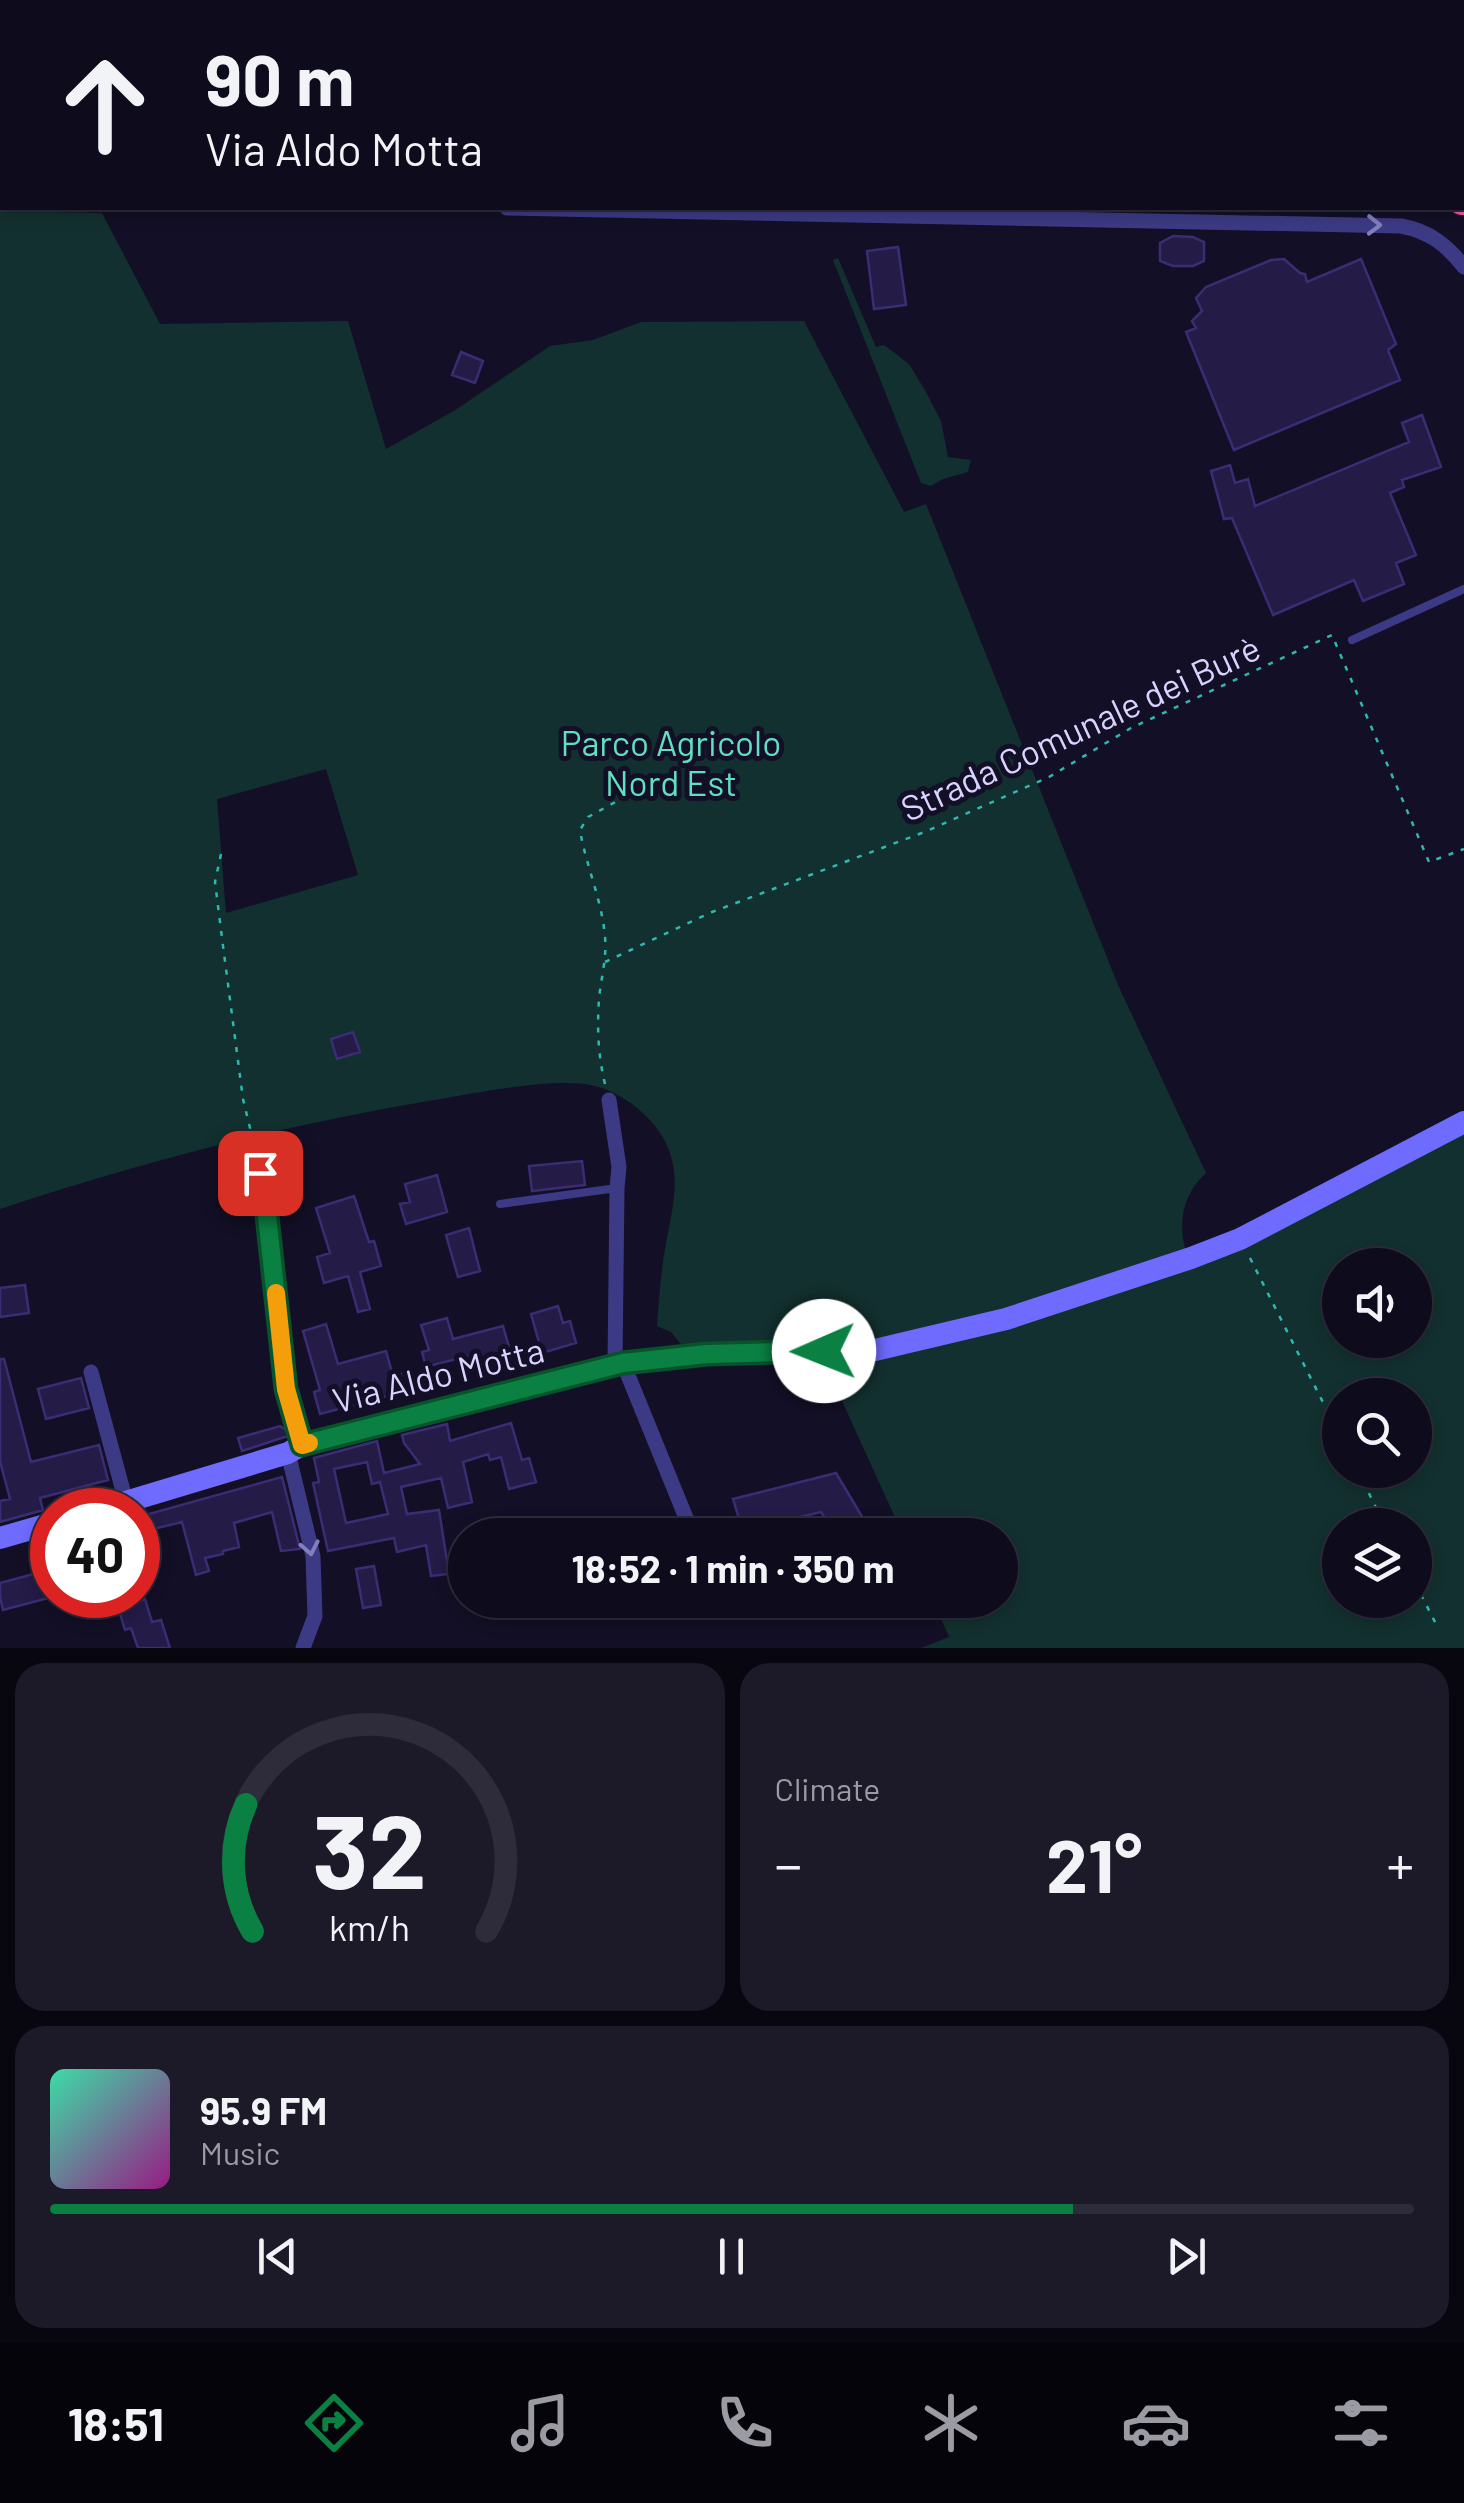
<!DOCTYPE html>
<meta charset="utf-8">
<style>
:root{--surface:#0e0b1c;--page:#1c1929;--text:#f1f3f6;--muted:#9b9ba3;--line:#2e2b3b;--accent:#0b8043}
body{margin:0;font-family:Barlow,sans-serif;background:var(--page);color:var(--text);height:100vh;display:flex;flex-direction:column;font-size:38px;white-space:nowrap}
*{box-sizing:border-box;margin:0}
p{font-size:32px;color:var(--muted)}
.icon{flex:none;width:55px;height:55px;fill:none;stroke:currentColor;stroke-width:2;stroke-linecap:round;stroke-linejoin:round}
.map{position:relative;height:1648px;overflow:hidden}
.details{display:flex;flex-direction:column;gap:15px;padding:15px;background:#08060f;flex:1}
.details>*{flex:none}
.guide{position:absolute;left:0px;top:0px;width:1465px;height:210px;box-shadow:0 5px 15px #0003,0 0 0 2px var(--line);background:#0e0b1c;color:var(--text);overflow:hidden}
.buttons{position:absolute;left:1322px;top:1248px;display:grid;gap:20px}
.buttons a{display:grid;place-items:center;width:110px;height:110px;border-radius:50%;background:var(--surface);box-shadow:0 5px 15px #0003,0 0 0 2px var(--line);font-size:50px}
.speed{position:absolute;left:30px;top:1488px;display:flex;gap:20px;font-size:50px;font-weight:700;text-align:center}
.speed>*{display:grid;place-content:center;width:130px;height:130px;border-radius:50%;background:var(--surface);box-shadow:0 5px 15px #0003,0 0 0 2px var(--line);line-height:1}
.speed .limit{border:15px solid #d22;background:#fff;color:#111}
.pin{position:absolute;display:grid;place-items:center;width:85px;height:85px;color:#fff;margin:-42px;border-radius:20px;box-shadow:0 5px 15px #0006}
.me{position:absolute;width:110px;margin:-55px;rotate:269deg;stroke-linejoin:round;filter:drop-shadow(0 0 8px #0008)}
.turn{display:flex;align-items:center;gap:35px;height:210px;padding:0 40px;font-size:45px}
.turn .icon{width:130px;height:130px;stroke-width:2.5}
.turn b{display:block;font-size:70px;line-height:85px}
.big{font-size:75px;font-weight:700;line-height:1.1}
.details .tile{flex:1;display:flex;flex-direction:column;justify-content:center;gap:15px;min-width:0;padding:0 35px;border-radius:30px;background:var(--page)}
.details .dial{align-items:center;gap:0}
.dial svg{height:260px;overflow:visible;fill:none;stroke:var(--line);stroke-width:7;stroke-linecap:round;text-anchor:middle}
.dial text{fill:var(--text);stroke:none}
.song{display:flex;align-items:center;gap:30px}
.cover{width:120px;height:120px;border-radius:15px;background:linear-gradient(135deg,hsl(160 70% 55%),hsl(310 70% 35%))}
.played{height:10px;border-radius:5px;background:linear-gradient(90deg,var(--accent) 75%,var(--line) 75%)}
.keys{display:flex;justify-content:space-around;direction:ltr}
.heat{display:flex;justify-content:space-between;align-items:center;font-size:55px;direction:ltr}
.details .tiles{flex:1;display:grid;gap:15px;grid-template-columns:1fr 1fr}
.tile:last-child{grid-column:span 2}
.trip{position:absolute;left:448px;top:1518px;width:570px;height:100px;border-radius:50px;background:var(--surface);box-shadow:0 5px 15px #0003,0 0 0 2px var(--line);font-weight:700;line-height:100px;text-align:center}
.menu{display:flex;height:160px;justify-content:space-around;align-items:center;background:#06040b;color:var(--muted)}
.menu .icon{width:70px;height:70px}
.menu .active{color:var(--accent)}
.menu b{font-size:45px;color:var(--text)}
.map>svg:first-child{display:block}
</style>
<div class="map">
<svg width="1464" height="1648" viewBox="0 0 1464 1648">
<rect width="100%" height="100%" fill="#130f26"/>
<path fill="#12302f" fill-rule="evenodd" d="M 0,211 L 102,213 L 160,324 L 348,321 L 386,449 L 457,409 L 550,346 L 593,340 L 641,322 L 804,321 L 904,512 L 926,504 L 1118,985 L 1206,1173 C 1182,1195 1177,1224 1187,1255 L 1464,1127 L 1464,1648 L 921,1648 L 949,1637 L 933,1600 L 1000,1600 L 1000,1535 L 903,1535 L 832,1379 L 827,1369 L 817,1361 L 684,1348 L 671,1332 L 657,1326 C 659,1298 661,1270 666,1243 C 674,1201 685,1164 655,1126 C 638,1105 613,1088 585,1084 C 543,1079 477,1093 434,1100 C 285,1125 144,1161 0,1209 ZM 326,769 L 358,875 L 226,913 L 217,799 ZM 1340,1265 L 1415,1265 L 1415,1340 L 1340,1340 ZM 1340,1395 L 1415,1395 L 1415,1470 L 1340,1470 ZM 1340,1525 L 1415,1525 L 1415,1600 L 1340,1600 Z
M 838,258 L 876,347 L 884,345 L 909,364 L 926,392 L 941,421 L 948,457 L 971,460 L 968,472 L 943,479 L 931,486 L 921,483 L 833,260 Z"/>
<path fill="#241b47" stroke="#3b2d73" stroke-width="2.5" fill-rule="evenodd" d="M 1173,236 L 1193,237 L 1204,242 L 1204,261 L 1193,266 L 1173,266 L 1160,261 L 1160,243 Z
M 898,247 L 906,305 L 874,309 L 867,251 Z
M 1284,259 L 1300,273 L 1305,274 L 1307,282 L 1361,259 L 1396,344 L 1388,350 L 1400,380 L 1234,450 L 1186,332 L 1196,328 L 1192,321 L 1202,311 L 1196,298 L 1206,287 L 1271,260 Z
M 461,352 L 483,361 L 475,383 L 452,375 Z
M 1422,415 L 1441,467 L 1402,480 L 1404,487 L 1390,493 L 1416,555 L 1396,563 L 1404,584 L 1363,601 L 1354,580 L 1273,615 L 1232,518 L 1224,519 L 1211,471 L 1230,465 L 1235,483 L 1248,479 L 1255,506 L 1409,442 L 1402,423 Z
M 353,1032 L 360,1052 L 337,1059 L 331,1039 Z
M 582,1161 L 585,1185 L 532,1191 L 529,1166 Z
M 437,1175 L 447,1212 L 406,1224 L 400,1204 L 410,1202 L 405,1184 Z
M 354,1196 L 369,1242 L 374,1241 L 381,1266 L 360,1272 L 370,1309 L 358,1312 L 348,1276 L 324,1283 L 317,1257 L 330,1253 L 316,1208 Z
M 469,1228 L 480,1271 L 458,1277 L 446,1235 Z
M 25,1285 L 29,1313 L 0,1317 L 0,1288 Z
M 558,1306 L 563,1323 L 570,1321 L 576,1343 L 542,1353 L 531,1314 Z
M 447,1318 L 453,1339 L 503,1326 L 511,1354 L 481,1362 L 479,1353 L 426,1367 L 422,1352 L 429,1350 L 421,1325 Z
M 326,1324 L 338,1364 L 386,1351 L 393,1376 L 401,1374 L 406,1391 L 320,1414 L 314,1392 L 320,1390 L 303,1331 Z
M 0,1359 L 4,1359 L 31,1462 L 99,1445 L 108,1480 L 40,1498 L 43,1510 L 0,1522 L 0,1501 L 10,1499 L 0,1461 Z
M 81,1378 L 89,1408 L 46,1419 L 38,1389 Z
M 511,1423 L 522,1460 L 529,1458 L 536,1482 L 509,1489 L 501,1457 L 490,1460 L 488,1454 L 463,1462 L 472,1502 L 448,1508 L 441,1478 L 401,1487 L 407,1514 L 439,1510 L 449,1574 L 431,1576 L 426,1545 L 397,1552 L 394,1538 L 328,1551 L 313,1483 L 319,1482 L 314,1458 L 377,1441 L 384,1473 L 420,1464 L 404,1443 L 402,1435 L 447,1424 L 450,1441 ZM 367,1462 L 372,1484 L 380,1482 L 388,1514 L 346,1523 L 334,1469 Z
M 280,1426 L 286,1430 L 288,1436 L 242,1451 L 238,1438 Z
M 836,1473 L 873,1535 L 837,1535 L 821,1512 L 768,1525 L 771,1535 L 744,1535 L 733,1499 Z
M 282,1477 L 300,1549 L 281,1551 L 272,1512 L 234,1523 L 239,1547 L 223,1551 L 223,1554 L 205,1558 L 209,1571 L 196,1575 L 182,1522 L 149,1530 L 145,1515 Z
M 374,1566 L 381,1605 L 363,1608 L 356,1569 Z
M 52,1569 L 52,1597 L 3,1610 L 0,1597 L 0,1583 Z
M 145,1599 L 152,1622 L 161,1620 L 170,1648 L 138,1648 L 131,1628 L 125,1630 L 118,1607 Z"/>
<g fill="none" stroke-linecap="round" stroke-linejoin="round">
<path stroke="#2fb8b0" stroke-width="2.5" stroke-dasharray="5 8" stroke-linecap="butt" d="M 221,854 L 215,882 L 223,946 L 243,1099 L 257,1157
M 605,962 L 712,912 L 927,831 L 1049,777 L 1131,728 L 1332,635 L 1429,862 L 1464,849
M 605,1084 C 598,1055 597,1028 599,999 C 601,978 607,958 605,937 C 602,900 586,866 580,830 L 588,817 L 652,782
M 1250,1258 L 1340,1436
M 1357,1470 L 1385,1525
M 1415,1583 L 1436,1624"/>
<path stroke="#3d3a85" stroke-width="8" d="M 1352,640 L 1464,589
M 500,1204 L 617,1188"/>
<path stroke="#3d3a85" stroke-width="15" d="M 1462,107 L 1464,103
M 0,126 L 2,126
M 0,199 L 2,199
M 507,208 L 1401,226 C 1429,231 1447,245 1464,267
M 609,1100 L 619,1167 L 617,1188 L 615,1365
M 260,1173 L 266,1207 L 286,1389 L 302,1445
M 623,1363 L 693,1535
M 91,1372 L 126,1502
M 288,1453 L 313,1556 L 315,1616 L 303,1648"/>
<path stroke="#6f6bff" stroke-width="22" d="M 99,1510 L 288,1453 L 302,1445 L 623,1363 L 707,1354 L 875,1350 L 1006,1319 L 1191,1258 L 1240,1239 L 1464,1122
M 0,1538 L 52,1523"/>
<path stroke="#ff4fa3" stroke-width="28" d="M 0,154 L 2,154
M 1462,176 L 1464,176
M 0,177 L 2,177
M 1462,201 L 1464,201"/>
</g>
<defs><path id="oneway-chevron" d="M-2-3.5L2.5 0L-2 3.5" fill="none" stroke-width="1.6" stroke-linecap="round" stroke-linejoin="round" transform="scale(2.5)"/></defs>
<g stroke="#837fbc">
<use href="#oneway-chevron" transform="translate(1374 225) rotate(1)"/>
<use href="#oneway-chevron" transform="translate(310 1548) rotate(79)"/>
</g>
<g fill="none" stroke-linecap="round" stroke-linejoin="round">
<defs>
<path id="route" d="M 260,1173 L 266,1207 L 286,1389 L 302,1445 L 623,1363 L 707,1354 L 824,1351"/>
</defs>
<use href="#route" stroke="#07532c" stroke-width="25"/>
<use href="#route" stroke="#0b8043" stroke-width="18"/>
<path stroke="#f59e0b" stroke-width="18" d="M 276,1293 L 286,1389 L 302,1445 L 309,1443"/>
</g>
<g text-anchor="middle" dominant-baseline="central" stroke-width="10" stroke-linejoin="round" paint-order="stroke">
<g font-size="35" fill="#d9d4ff" stroke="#130f26">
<text transform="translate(1080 727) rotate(-25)">Strada Comunale dei Burè</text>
<text transform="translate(438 1374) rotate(-14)">Via Aldo Motta</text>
</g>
<g font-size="35" fill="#5fe0c0" stroke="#130f26">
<text x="671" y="742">Parco Agricolo<tspan x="671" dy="40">Nord Est</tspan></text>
</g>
</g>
</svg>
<div class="buttons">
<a><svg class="icon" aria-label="sound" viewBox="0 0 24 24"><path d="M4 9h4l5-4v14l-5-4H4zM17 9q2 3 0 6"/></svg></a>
<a><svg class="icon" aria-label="search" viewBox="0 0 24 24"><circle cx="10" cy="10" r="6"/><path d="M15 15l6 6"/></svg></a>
<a><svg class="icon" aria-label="layers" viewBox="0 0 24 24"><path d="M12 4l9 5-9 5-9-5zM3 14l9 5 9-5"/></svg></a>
</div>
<div class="speed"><div class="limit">40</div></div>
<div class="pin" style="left:260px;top:1173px;background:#d93025"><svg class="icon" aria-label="arrive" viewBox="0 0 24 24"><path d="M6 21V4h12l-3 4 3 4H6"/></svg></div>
<svg class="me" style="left:824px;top:1351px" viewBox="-20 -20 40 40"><circle r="19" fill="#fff"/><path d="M0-13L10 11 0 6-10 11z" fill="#0b8043"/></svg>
<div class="trip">18:52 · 1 min · 350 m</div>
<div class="guide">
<div class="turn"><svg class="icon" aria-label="ahead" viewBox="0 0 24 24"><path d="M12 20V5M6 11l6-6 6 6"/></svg><div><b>90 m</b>Via Aldo Motta</div></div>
</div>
</div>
<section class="details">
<div class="tiles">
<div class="tile dial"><svg viewBox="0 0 100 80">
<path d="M14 69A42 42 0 1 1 86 69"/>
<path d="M14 69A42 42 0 0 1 12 30" stroke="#0b8043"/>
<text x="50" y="56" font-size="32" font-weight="700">32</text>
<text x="50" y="72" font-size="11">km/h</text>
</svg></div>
<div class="tile"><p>Climate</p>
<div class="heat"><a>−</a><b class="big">21°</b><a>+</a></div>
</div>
<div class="tile">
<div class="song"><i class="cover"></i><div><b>95.9 FM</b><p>Music</p></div></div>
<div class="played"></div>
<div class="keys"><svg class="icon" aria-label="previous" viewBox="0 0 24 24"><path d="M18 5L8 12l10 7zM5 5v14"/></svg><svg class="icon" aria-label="pause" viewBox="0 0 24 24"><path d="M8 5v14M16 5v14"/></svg><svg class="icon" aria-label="next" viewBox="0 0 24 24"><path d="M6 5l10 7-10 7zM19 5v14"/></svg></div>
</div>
</div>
</section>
<nav class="menu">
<b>18:51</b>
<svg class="icon active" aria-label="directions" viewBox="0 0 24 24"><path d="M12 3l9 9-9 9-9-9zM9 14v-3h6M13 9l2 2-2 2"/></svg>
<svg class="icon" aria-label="music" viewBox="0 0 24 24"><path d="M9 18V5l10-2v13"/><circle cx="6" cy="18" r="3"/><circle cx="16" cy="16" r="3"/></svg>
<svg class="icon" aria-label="phone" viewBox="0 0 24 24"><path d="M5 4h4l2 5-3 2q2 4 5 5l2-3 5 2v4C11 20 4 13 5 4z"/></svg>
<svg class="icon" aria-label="climate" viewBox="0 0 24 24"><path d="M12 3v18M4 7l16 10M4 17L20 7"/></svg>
<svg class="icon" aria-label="car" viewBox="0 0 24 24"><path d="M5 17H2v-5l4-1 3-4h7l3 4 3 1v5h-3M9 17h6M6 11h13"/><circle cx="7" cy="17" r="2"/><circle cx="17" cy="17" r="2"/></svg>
<svg class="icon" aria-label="filters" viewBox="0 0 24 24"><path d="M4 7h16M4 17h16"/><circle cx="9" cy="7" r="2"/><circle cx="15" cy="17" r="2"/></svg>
</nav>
